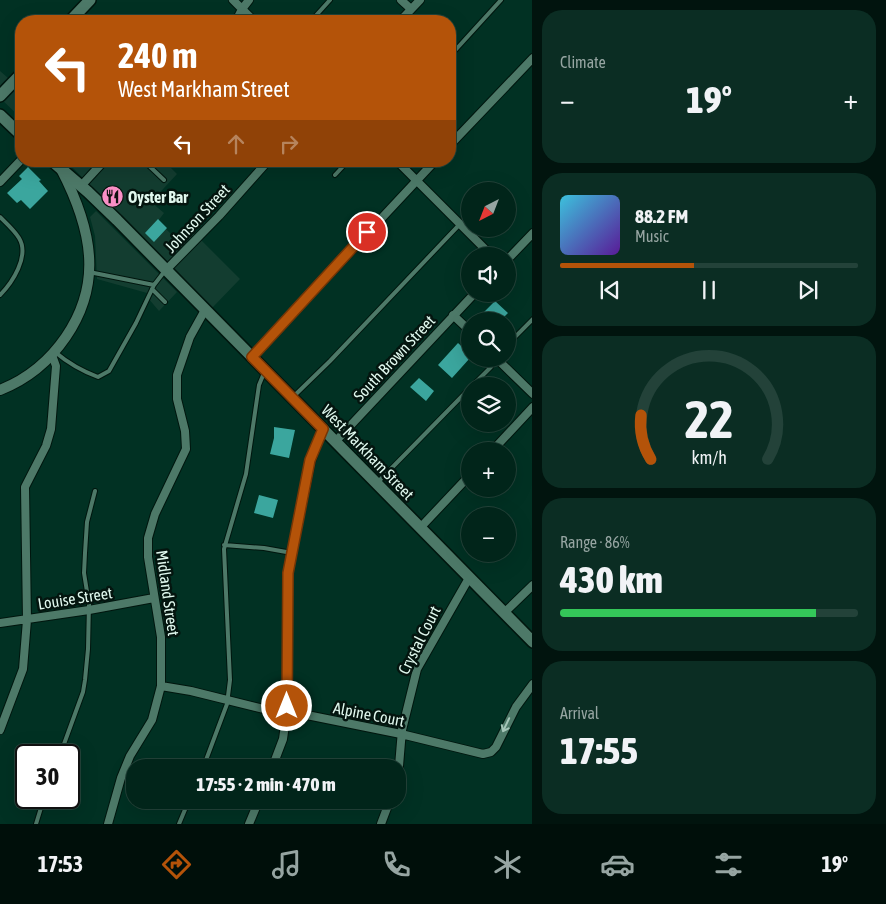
<!DOCTYPE html>
<meta charset="utf-8">
<style>
:root{--surface:#01251a;--page:#0b2d23;--text:#f1f3f6;--muted:#96a5a2;--line:#234239;--accent:#b45309}
body{margin:0;font-family:"Asap Condensed",sans-serif;background:var(--page);color:var(--text);height:100vh;display:flex;flex-direction:column;font-size:19px;white-space:nowrap}
*{box-sizing:border-box;margin:0}
p{font-size:16px;color:var(--muted)}
.icon{flex:none;width:28px;height:28px;fill:none;stroke:currentColor;stroke-width:2;stroke-linecap:round;stroke-linejoin:round}
.map{position:relative;flex:1;overflow:hidden}
.side{display:flex;flex-direction:column;gap:10px;padding:10px;background:#01140e;width:354px}
.side>*{flex:none}
.hud{position:absolute;left:15px;top:15px;width:441px;height:152px;border-radius:20px;box-shadow:0 5px 20px #0002,0 0 0 1px var(--line);background:#b45309;color:#fff;overflow:hidden}
.needle{width:32px;rotate:222deg}
.buttons{position:absolute;left:461px;top:182px;display:grid;gap:10px}
.buttons a{display:grid;place-items:center;width:55px;height:55px;border-radius:50%;background:var(--surface);box-shadow:0 5px 20px #0002,0 0 0 1px var(--line);font-size:25px}
.speed{position:absolute;left:15px;top:744px;display:flex;gap:10px;font-size:25px;font-weight:700;text-align:center}
.speed>*{display:grid;place-content:center;width:65px;height:65px;border-radius:50%;background:var(--surface);box-shadow:0 5px 20px #0002,0 0 0 1px var(--line);line-height:1}
.speed .limit{border:2px solid #111;border-radius:8px;background:#fff;color:#111}
.pin{position:absolute;display:grid;place-items:center;width:42px;height:42px;color:#fff;margin:-21px;border:2px solid #fff;border-radius:50%;box-shadow:0 1px 5px #0007}
.me{position:absolute;width:55px;margin:-28px;rotate:0deg;stroke-linejoin:round;filter:drop-shadow(0 0 4px #0008)}
.turn{display:flex;align-items:center;gap:18px;height:105px;padding:0 20px;font-size:22px}
.turn .icon{width:65px;height:65px;stroke-width:2.5}
.turn b{display:block;font-size:35px;line-height:42px}
.lanes{display:flex;align-items:center;height:48px;padding:0 20px;background:#0003;justify-content:center;gap:25px;direction:ltr}
.lanes .off{opacity:.35}
.big{font-size:38px;font-weight:800;line-height:1.1}
.side .card{flex:1;display:flex;flex-direction:column;justify-content:center;gap:8px;min-width:0;padding:0 18px;border-radius:20px;background:var(--page)}
.side .dial{align-items:center;gap:0}
.dial svg{height:130px;overflow:visible;fill:none;stroke:var(--line);stroke-width:7;stroke-linecap:round;text-anchor:middle}
.dial text{fill:var(--text);stroke:none}
.song{display:flex;align-items:center;gap:15px}
.cover{width:60px;height:60px;border-radius:8px;background:linear-gradient(135deg,hsl(190 70% 55%),hsl(270 70% 35%))}
.played{height:5px;border-radius:2px;background:linear-gradient(90deg,var(--accent) 45%,var(--line) 45%)}
.keys{display:flex;justify-content:space-around;direction:ltr}
.heat{display:flex;justify-content:space-between;align-items:center;font-size:28px;direction:ltr}
.charge{height:8px;border-radius:4px;background:linear-gradient(90deg,#34c759 86%,var(--line) 0)}
.trip{position:absolute;left:126px;top:759px;width:280px;height:50px;border-radius:20px;background:var(--surface);box-shadow:0 5px 20px #0002,0 0 0 1px var(--line);font-weight:800;line-height:50px;text-align:center}
.tab-bar{display:flex;height:80px;justify-content:space-around;align-items:center;background:#000f0a;color:var(--muted)}
.tab-bar .icon{width:35px;height:35px}
.tab-bar .selected{color:var(--accent)}
.tab-bar b{font-size:22px;color:var(--text)}
main{display:flex;flex:1;min-height:0}
.map>svg:first-child{display:block}
</style>
<main>
<div class="map">
<svg width="533" height="824" viewBox="0 0 533 824">
<rect width="100%" height="100%" fill="#013123"/>
<path fill="#133d30" d="M 0,71 L 8,78 L 12,74 L 21,83 L 21,118 L 0,98 Z
M 66,161 L 164,161 L 177,174 L 151,202 L 164,213 L 158,221 L 182,245 L 194,233 L 240,279 L 212,308 Z
M 96,211 L 177,292 L 159,311 L 148,298 L 147,293 L 97,279 L 95,236 L 90,217 Z"/>
<path fill="#3ba69e" d="M 28,167 L 41,180 L 39,181 L 48,191 L 30,209 L 21,200 L 17,203 L 7,193 L 22,179 L 19,176 Z
M 158,219 L 167,228 L 154,242 L 145,233 Z
M 495,301 L 508,313 L 500,321 L 486,321 L 480,316 Z
M 458,343 L 470,354 L 470,358 L 452,378 L 438,365 Z
M 419,378 L 434,391 L 426,401 L 410,387 Z
M 274,427 L 295,430 L 289,458 L 270,454 L 274,438 Z
M 259,495 L 278,500 L 273,518 L 254,513 Z"/>
<g fill="none" stroke-linecap="round" stroke-linejoin="round">
<defs>
<path id="service" d="M 311,21 L 330,0
M 450,56 L 501,0
M 144,161 L 164,180
M 335,175 L 348,161
M 0,217 C 7,224 14,230 19,238 C 30,256 12,283 0,295
M 89,272 L 154,285 L 164,272
M 152,289 L 165,302
M 508,344 L 533,319
M 55,352 C 68,363 82,371 98,377 L 109,371 L 136,323 L 154,285
M 472,386 L 491,367 L 496,359
M 294,396 L 330,361 L 460,224
M 378,482 L 470,388
M 224,545 L 264,548 L 292,553
M 60,755 L 83,692 L 85,680 L 88,649 L 89,604 L 84,573 L 85,553 L 87,522 L 95,491
M 203,768 L 227,704 L 230,680 L 224,549 L 246,474 L 259,385 L 264,373
M 36,824 L 44,798
M 179,824 L 189,800"/>
<path id="minor" d="M 233,0 L 254,21
M 401,0 L 411,9
M 236,21 L 242,9 L 249,0
M 400,21 L 420,0
M 450,145 L 533,58
M 397,161 L 492,256
M 0,182 L 21,160
M 81,186 L 104,161
M 508,259 L 533,233
M 166,270 L 219,216 L 268,161
M 453,315 L 470,331
M 252,357 L 435,161
M 497,359 L 533,394
M 335,442 L 474,294
M 492,451 L 533,407
M 420,528 L 470,475
M 504,613 L 533,585
M 0,623 L 89,610 L 154,598
M 161,686 L 191,691 L 276,712 L 287,711 L 401,734 L 483,754 L 491,752 L 496,747 L 516,707 L 533,684
M 0,730 L 23,669 L 27,620 L 25,487 L 46,446 L 51,429 L 56,366 L 52,355
M 272,768 L 283,739 L 287,711 L 288,573 L 311,461 L 323,429
M 398,778 L 402,730 L 417,669 L 469,578
M 108,824 L 121,778 L 130,756 L 152,720 L 161,686 L 161,637 L 148,557 L 148,538 L 155,514 L 186,449 L 185,431 L 177,399 L 177,375 L 190,337 L 205,310
M 249,824 L 259,800
M 381,824 L 390,800"/>
<path id="tertiary" d="M 0,390 C 53,369 93,314 89,256 C 87,226 75,196 61,169"/>
<path id="secondary" d="M 70,21 L 90,0
M 0,96 L 21,74
M 0,115 L 21,135
M 52,161 L 88,192 L 117,220 L 533,642"/>
</defs>
<use href="#service" stroke="#01160e" stroke-width="6"/>
<use href="#minor" stroke="#01160e" stroke-width="10"/>
<use href="#tertiary" stroke="#01160e" stroke-width="12"/>
<use href="#secondary" stroke="#01160e" stroke-width="14"/>
<use href="#service" stroke="#4d7968" stroke-width="4"/>
<use href="#minor" stroke="#4d7968" stroke-width="8"/>
<use href="#tertiary" stroke="#4d7968" stroke-width="10"/>
<use href="#secondary" stroke="#4d7968" stroke-width="11"/>
</g>
<defs><path id="oneway-shaft" d="M-6 0H5M1.5-3L5.5 0L1.5 3" fill="none" stroke-width="1.6" stroke-linecap="round" stroke-linejoin="round" transform="scale(1.25)"/></defs>
<use stroke="#a5c5b8" href="#oneway-shaft" transform="translate(506 725) rotate(115)"/>
<g fill="none" stroke-linecap="round" stroke-linejoin="round">
<defs>
<path id="route" d="M 287,706 L 288,573 L 310,460 L 323,429 L 252,357 L 367,232"/>
</defs>
<use href="#route" stroke="#753606" stroke-width="12"/>
<use href="#route" stroke="#b45309" stroke-width="9"/>
</g>
<defs>
<symbol id="restaurant-disc" viewBox="-11 -11 22 22"><circle r="9.5" fill="#fa8fc6" stroke="#04150f"/><path d="M-5-6h1v4h1v-4h1v4h1v-4h1v5L-1.5 .5V6h-2V.5L-5-1ZM5-6V6H3V1.5H1.5Q1.5-4 5-6Z" fill="#111"/></symbol>
</defs>
<g fill-rule="evenodd">
<use href="#restaurant-disc" x="100" y="184" width="25" height="25"/>
</g>
<g text-anchor="middle" dominant-baseline="central" stroke-width="5" stroke-linejoin="round" paint-order="stroke">
<g font-size="16" font-weight="bold" fill="#e0f8ee" stroke="#04150f" text-anchor="start">
<text x="128" y="197">Oyster Bar</text>
</g>
<g font-size="16" fill="#e0f8ee" stroke="#04150f">
<text transform="translate(197 218) rotate(-47)">Johnson Street</text>
<text transform="translate(394 358) rotate(-47)">South Brown Street</text>
<text transform="translate(368 452) rotate(46)">West Markham Street</text>
<text transform="translate(168 593) rotate(82)">Midland Street</text>
<text transform="translate(75 598) rotate(-9)">Louise Street</text>
<text transform="translate(419 640) rotate(-63)">Crystal Court</text>
<text transform="translate(369 714) rotate(11)">Alpine Court</text>
</g>
</g>
</svg>
<div class="buttons">
<a><svg class="needle" viewBox="-14 -14 28 28"><path d="M0-13l5 13h-10z" fill="#e53935"/><path d="M0 13l5-13h-10z" fill="#96a5a2"/></svg></a>
<a><svg class="icon" aria-label="sound" viewBox="0 0 24 24"><path d="M4 9h4l5-4v14l-5-4H4zM17 9q2 3 0 6"/></svg></a>
<a><svg class="icon" aria-label="search" viewBox="0 0 24 24"><circle cx="10" cy="10" r="6"/><path d="M15 15l6 6"/></svg></a>
<a><svg class="icon" aria-label="layers" viewBox="0 0 24 24"><path d="M12 4l9 5-9 5-9-5zM3 14l9 5 9-5"/></svg></a>
<a>+</a>
<a>−</a>
</div>
<div class="speed"><div class="limit">30</div></div>
<div class="pin" style="left:367px;top:232px;background:#d93025"><svg class="icon" aria-label="arrive" viewBox="0 0 24 24"><path d="M6 21V4h12l-3 4 3 4H6"/></svg></div>
<svg class="me" style="left:287px;top:706px" viewBox="-20 -20 40 40"><circle r="17" fill="#b45309" stroke="#fff" stroke-width="3"/><path d="M0-11L8 9 0 5-8 9z" fill="#fff"/></svg>
<div class="trip">17:55 · 2 min · 470 m</div>
<div class="hud">
<div class="turn"><svg class="icon" aria-label="left" viewBox="0 0 24 24"><path d="M17 20v-9H6M10 6l-5 5 5 5"/></svg><div><b>240 m</b>West Markham Street</div></div>
<div class="lanes"><svg class="icon" aria-label="left" viewBox="0 0 24 24"><path d="M17 20v-9H6M10 6l-5 5 5 5"/></svg><svg class="icon off" aria-label="ahead" viewBox="0 0 24 24"><path d="M12 20V5M6 11l6-6 6 6"/></svg><svg class="icon off" aria-label="right" viewBox="0 0 24 24"><path d="M7 20v-9h11M14 6l5 5-5 5"/></svg></div>
</div>
</div>
<section class="side">
<div class="card"><p>Climate</p>
<div class="heat"><a>−</a><b class="big">19°</b><a>+</a></div>
</div>
<div class="card">
<div class="song"><i class="cover"></i><div><b>88.2 FM</b><p>Music</p></div></div>
<div class="played"></div>
<div class="keys"><svg class="icon" aria-label="previous" viewBox="0 0 24 24"><path d="M18 5L8 12l10 7zM5 5v14"/></svg><svg class="icon" aria-label="pause" viewBox="0 0 24 24"><path d="M8 5v14M16 5v14"/></svg><svg class="icon" aria-label="next" viewBox="0 0 24 24"><path d="M6 5l10 7-10 7zM19 5v14"/></svg></div>
</div>
<div class="card dial"><svg viewBox="0 0 100 80">
<path d="M14 69A42 42 0 1 1 86 69"/>
<path d="M14 69A42 42 0 0 1 8 42" stroke="#b45309"/>
<text x="50" y="56" font-size="32" font-weight="700">22</text>
<text x="50" y="72" font-size="11">km/h</text>
</svg></div>
<div class="card"><p>Range · 86%</p><b class="big">430 km</b><div class="charge"></div></div>
<div class="card"><p>Arrival</p><b class="big">17:55</b></div>
</section>
</main>
<nav class="tab-bar">
<b>17:53</b>
<svg class="icon selected" aria-label="directions" viewBox="0 0 24 24"><path d="M12 3l9 9-9 9-9-9zM9 14v-3h6M13 9l2 2-2 2"/></svg>
<svg class="icon" aria-label="music" viewBox="0 0 24 24"><path d="M9 18V5l10-2v13"/><circle cx="6" cy="18" r="3"/><circle cx="16" cy="16" r="3"/></svg>
<svg class="icon" aria-label="phone" viewBox="0 0 24 24"><path d="M5 4h4l2 5-3 2q2 4 5 5l2-3 5 2v4C11 20 4 13 5 4z"/></svg>
<svg class="icon" aria-label="climate" viewBox="0 0 24 24"><path d="M12 3v18M4 7l16 10M4 17L20 7"/></svg>
<svg class="icon" aria-label="car" viewBox="0 0 24 24"><path d="M5 17H2v-5l4-1 3-4h7l3 4 3 1v5h-3M9 17h6M6 11h13"/><circle cx="7" cy="17" r="2"/><circle cx="17" cy="17" r="2"/></svg>
<svg class="icon" aria-label="filters" viewBox="0 0 24 24"><path d="M4 7h16M4 17h16"/><circle cx="9" cy="7" r="2"/><circle cx="15" cy="17" r="2"/></svg>
<b>19°</b>
</nav>
